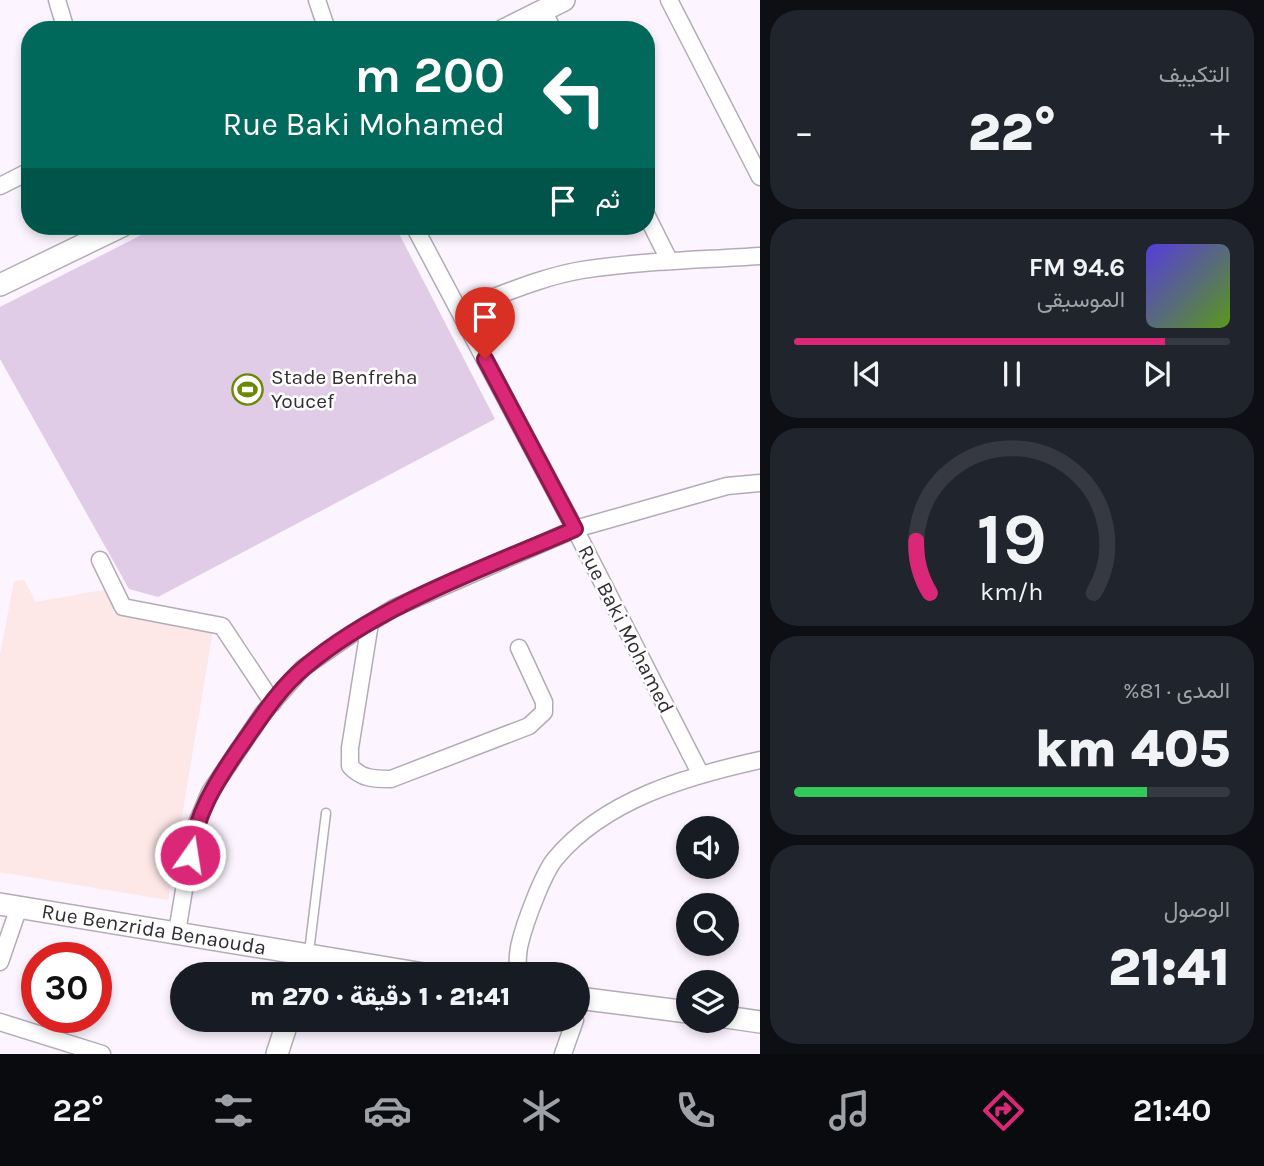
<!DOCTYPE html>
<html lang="ar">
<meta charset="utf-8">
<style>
:root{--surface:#171b24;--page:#20242c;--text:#f1f3f6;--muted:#9ea1a6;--line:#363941;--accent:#db2777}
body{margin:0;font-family:Karla,Vazirmatn,sans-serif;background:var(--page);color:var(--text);direction:rtl;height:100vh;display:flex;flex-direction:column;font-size:26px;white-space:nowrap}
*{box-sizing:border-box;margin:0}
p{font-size:23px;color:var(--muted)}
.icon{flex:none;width:38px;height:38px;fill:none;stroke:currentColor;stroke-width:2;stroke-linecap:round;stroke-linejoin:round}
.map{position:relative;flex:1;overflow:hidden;direction:ltr}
.drawer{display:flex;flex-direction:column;gap:10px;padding:10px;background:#0d0f14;width:504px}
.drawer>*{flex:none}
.banner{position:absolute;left:21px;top:21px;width:634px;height:214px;border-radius:28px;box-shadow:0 4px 10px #0003;direction:rtl;background:#00695c;color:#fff;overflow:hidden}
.buttons{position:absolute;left:676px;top:816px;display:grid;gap:14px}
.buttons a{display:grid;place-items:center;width:63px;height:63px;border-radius:50%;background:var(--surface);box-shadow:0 4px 10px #0003;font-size:35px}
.speed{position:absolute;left:21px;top:942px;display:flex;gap:14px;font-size:35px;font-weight:700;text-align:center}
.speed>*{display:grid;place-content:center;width:91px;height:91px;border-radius:50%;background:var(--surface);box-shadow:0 4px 10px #0003;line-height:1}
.speed .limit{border:10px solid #d22;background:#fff;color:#111}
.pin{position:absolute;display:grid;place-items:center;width:60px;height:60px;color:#fff;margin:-72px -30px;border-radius:50% 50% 50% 0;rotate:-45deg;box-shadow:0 0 7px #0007}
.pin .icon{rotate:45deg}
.me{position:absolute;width:77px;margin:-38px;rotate:13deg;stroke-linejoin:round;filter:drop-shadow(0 0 5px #0008)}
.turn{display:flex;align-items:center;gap:24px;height:147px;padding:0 35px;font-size:32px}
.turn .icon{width:91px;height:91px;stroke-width:2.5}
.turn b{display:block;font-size:49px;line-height:60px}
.then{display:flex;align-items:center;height:66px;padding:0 35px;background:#0003;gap:14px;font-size:26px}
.big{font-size:52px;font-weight:800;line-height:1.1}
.drawer .widget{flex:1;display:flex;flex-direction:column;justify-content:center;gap:10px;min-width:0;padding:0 24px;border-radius:28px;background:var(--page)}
.drawer .dial{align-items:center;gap:0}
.dial svg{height:182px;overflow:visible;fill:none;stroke:var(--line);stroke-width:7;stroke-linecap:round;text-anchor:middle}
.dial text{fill:var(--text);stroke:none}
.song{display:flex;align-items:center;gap:21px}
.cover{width:84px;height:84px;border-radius:10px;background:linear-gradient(135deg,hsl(250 70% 55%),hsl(90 70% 35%))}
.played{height:7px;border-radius:4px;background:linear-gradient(90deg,var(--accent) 85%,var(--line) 85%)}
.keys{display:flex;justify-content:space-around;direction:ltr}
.heat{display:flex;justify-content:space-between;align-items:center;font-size:38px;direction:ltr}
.charge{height:10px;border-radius:5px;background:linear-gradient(90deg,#34c759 81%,var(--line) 0)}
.trip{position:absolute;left:170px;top:962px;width:420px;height:70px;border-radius:35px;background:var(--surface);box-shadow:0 4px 10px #0003;font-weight:800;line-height:70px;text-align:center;direction:rtl}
.tabs{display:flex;height:112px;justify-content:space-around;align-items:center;background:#090b0e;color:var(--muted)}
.tabs .icon{width:49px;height:49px}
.tabs .selected{color:var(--accent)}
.tabs b{font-size:32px;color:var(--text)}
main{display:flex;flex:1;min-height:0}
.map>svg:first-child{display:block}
</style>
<main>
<section class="drawer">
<div class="widget"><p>التكييف</p>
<div class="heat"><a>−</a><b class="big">22°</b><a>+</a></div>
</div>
<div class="widget">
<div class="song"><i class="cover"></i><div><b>94.6 FM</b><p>الموسيقى</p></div></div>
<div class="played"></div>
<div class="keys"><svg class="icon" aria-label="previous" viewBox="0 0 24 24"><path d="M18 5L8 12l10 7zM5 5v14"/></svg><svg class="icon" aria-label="pause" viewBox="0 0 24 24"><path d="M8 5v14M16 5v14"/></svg><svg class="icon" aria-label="next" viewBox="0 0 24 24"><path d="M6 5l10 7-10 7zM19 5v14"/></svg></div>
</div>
<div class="widget dial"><svg viewBox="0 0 100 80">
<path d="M14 69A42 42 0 1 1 86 69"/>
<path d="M14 69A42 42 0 0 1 8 46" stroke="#db2777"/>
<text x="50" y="56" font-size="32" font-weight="700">19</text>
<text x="50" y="72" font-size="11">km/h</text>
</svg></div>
<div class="widget"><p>المدى · 81%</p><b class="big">405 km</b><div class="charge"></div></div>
<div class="widget"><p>الوصول</p><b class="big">21:41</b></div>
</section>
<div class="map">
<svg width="760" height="1054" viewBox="0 0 760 1054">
<rect width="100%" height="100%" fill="#fcf4fe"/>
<path fill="#fde7e7" d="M 24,580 L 36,602 L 114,588 L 113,613 L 213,630 L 168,900 L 0,872 L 0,655 L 14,581 Z"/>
<path fill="#e0cce6" d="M 159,226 L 395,226 L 495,419 L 158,597 L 129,589 L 0,359 L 0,307 Z"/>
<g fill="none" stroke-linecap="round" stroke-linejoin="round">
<defs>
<path id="lane" d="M 309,952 L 326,813"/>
<path id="street" d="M 57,0 L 66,30
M 317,0 L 327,30
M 669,0 L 760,177
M 543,10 L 553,30
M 0,186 L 30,171
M 646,214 L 669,260
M 414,226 L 575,529 L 700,773
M 459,310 C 499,296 540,277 582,270 C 641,261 701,260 760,256
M 100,560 L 123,607 L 222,626 L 273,703
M 370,623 L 350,748 L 350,766 C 362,779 374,779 391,779 L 529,726 L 544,712 L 544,702 L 519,648
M 177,932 L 194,830 L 210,792 L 264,712 L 303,668 L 355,632 L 394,608 L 575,529 L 727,486 L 760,483
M 0,962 L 19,907
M 517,975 C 518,964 517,953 520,943 C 525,922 543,874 555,859 C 605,799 688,776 760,760
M 0,1022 L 102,1054
M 563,1054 L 575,1020"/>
<g id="secondary">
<path d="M 504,30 L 564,0"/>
<path d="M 0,285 L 122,226"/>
<path id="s1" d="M 0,904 L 309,955"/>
<path d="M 303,975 L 309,955 L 430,975"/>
<path d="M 578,998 L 688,1012"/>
<path d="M 726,1017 L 760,1022"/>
<path d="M 277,1054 L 288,1020"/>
</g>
</defs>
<use href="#lane" stroke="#b3abb6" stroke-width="11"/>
<use href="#street" stroke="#b3abb6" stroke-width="19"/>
<use href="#secondary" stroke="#b3abb6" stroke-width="24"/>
<use href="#lane" stroke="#fff" stroke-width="8"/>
<use href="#street" stroke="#fff" stroke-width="16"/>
<use href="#secondary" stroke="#fff" stroke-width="21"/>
</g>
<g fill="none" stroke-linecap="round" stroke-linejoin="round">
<defs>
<path id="route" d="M 190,855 C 197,813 214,785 238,750 C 258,722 278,689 305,667 C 380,604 485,568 575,529 L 485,359"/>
</defs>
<use href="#route" stroke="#8e194d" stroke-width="18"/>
<use href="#route" stroke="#db2777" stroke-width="12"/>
</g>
<defs>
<symbol id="stadium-ring" viewBox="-11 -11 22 22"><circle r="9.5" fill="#fff" stroke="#6b8903" stroke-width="1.5"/><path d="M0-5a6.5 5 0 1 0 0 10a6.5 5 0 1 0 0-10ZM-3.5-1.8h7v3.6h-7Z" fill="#6b8903"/></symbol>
</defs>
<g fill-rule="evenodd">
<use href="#stadium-ring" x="230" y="372" width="35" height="35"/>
</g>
<g text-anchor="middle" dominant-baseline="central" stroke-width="5" stroke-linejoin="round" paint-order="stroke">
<g font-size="21" fill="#312d32" stroke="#fff" text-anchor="start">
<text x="271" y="377">Stade Benfreha<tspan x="271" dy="24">Youcef</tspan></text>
</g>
<g font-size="21" fill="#312d32" stroke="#fff">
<text transform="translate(626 629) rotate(63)">Rue Baki Mohamed</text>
<text stroke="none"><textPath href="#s1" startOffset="156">Rue Benzrida Benaouda</textPath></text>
</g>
</g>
</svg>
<div class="buttons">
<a><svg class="icon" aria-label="sound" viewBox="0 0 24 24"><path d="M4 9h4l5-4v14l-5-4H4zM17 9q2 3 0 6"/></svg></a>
<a><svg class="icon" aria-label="search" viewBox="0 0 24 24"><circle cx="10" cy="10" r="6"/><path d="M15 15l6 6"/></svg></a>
<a><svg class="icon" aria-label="layers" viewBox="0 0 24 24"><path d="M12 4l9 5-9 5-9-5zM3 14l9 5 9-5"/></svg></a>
</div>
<div class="speed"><div class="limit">30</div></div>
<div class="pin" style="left:485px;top:359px;background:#d93025"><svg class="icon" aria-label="arrive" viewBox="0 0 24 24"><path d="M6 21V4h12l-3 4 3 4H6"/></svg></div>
<svg class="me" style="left:190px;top:855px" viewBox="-20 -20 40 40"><circle r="17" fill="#db2777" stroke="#fff" stroke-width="3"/><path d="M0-11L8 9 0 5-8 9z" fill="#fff"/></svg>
<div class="trip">21:41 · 1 دقيقة · 270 m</div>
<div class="banner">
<div class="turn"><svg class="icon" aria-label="left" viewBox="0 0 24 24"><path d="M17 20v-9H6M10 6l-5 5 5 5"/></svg><div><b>200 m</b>Rue Baki Mohamed</div></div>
<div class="then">ثم<svg class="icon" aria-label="arrive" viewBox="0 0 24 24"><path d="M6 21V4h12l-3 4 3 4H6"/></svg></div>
</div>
</div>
</main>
<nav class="tabs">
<b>21:40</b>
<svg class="icon selected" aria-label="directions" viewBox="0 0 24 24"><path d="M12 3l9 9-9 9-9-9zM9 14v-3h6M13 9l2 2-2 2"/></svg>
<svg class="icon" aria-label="music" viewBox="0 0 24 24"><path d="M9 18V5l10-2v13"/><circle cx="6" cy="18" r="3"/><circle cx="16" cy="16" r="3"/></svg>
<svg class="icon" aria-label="phone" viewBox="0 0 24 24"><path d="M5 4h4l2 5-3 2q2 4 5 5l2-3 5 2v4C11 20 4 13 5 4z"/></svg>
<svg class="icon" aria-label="climate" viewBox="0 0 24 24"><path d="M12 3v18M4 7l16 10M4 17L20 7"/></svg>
<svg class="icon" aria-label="car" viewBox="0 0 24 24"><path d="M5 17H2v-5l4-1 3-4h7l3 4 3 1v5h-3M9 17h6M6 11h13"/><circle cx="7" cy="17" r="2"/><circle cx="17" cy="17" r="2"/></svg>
<svg class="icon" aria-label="filters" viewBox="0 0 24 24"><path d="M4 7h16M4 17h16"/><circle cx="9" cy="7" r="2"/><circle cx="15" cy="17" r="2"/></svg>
<b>22°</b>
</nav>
